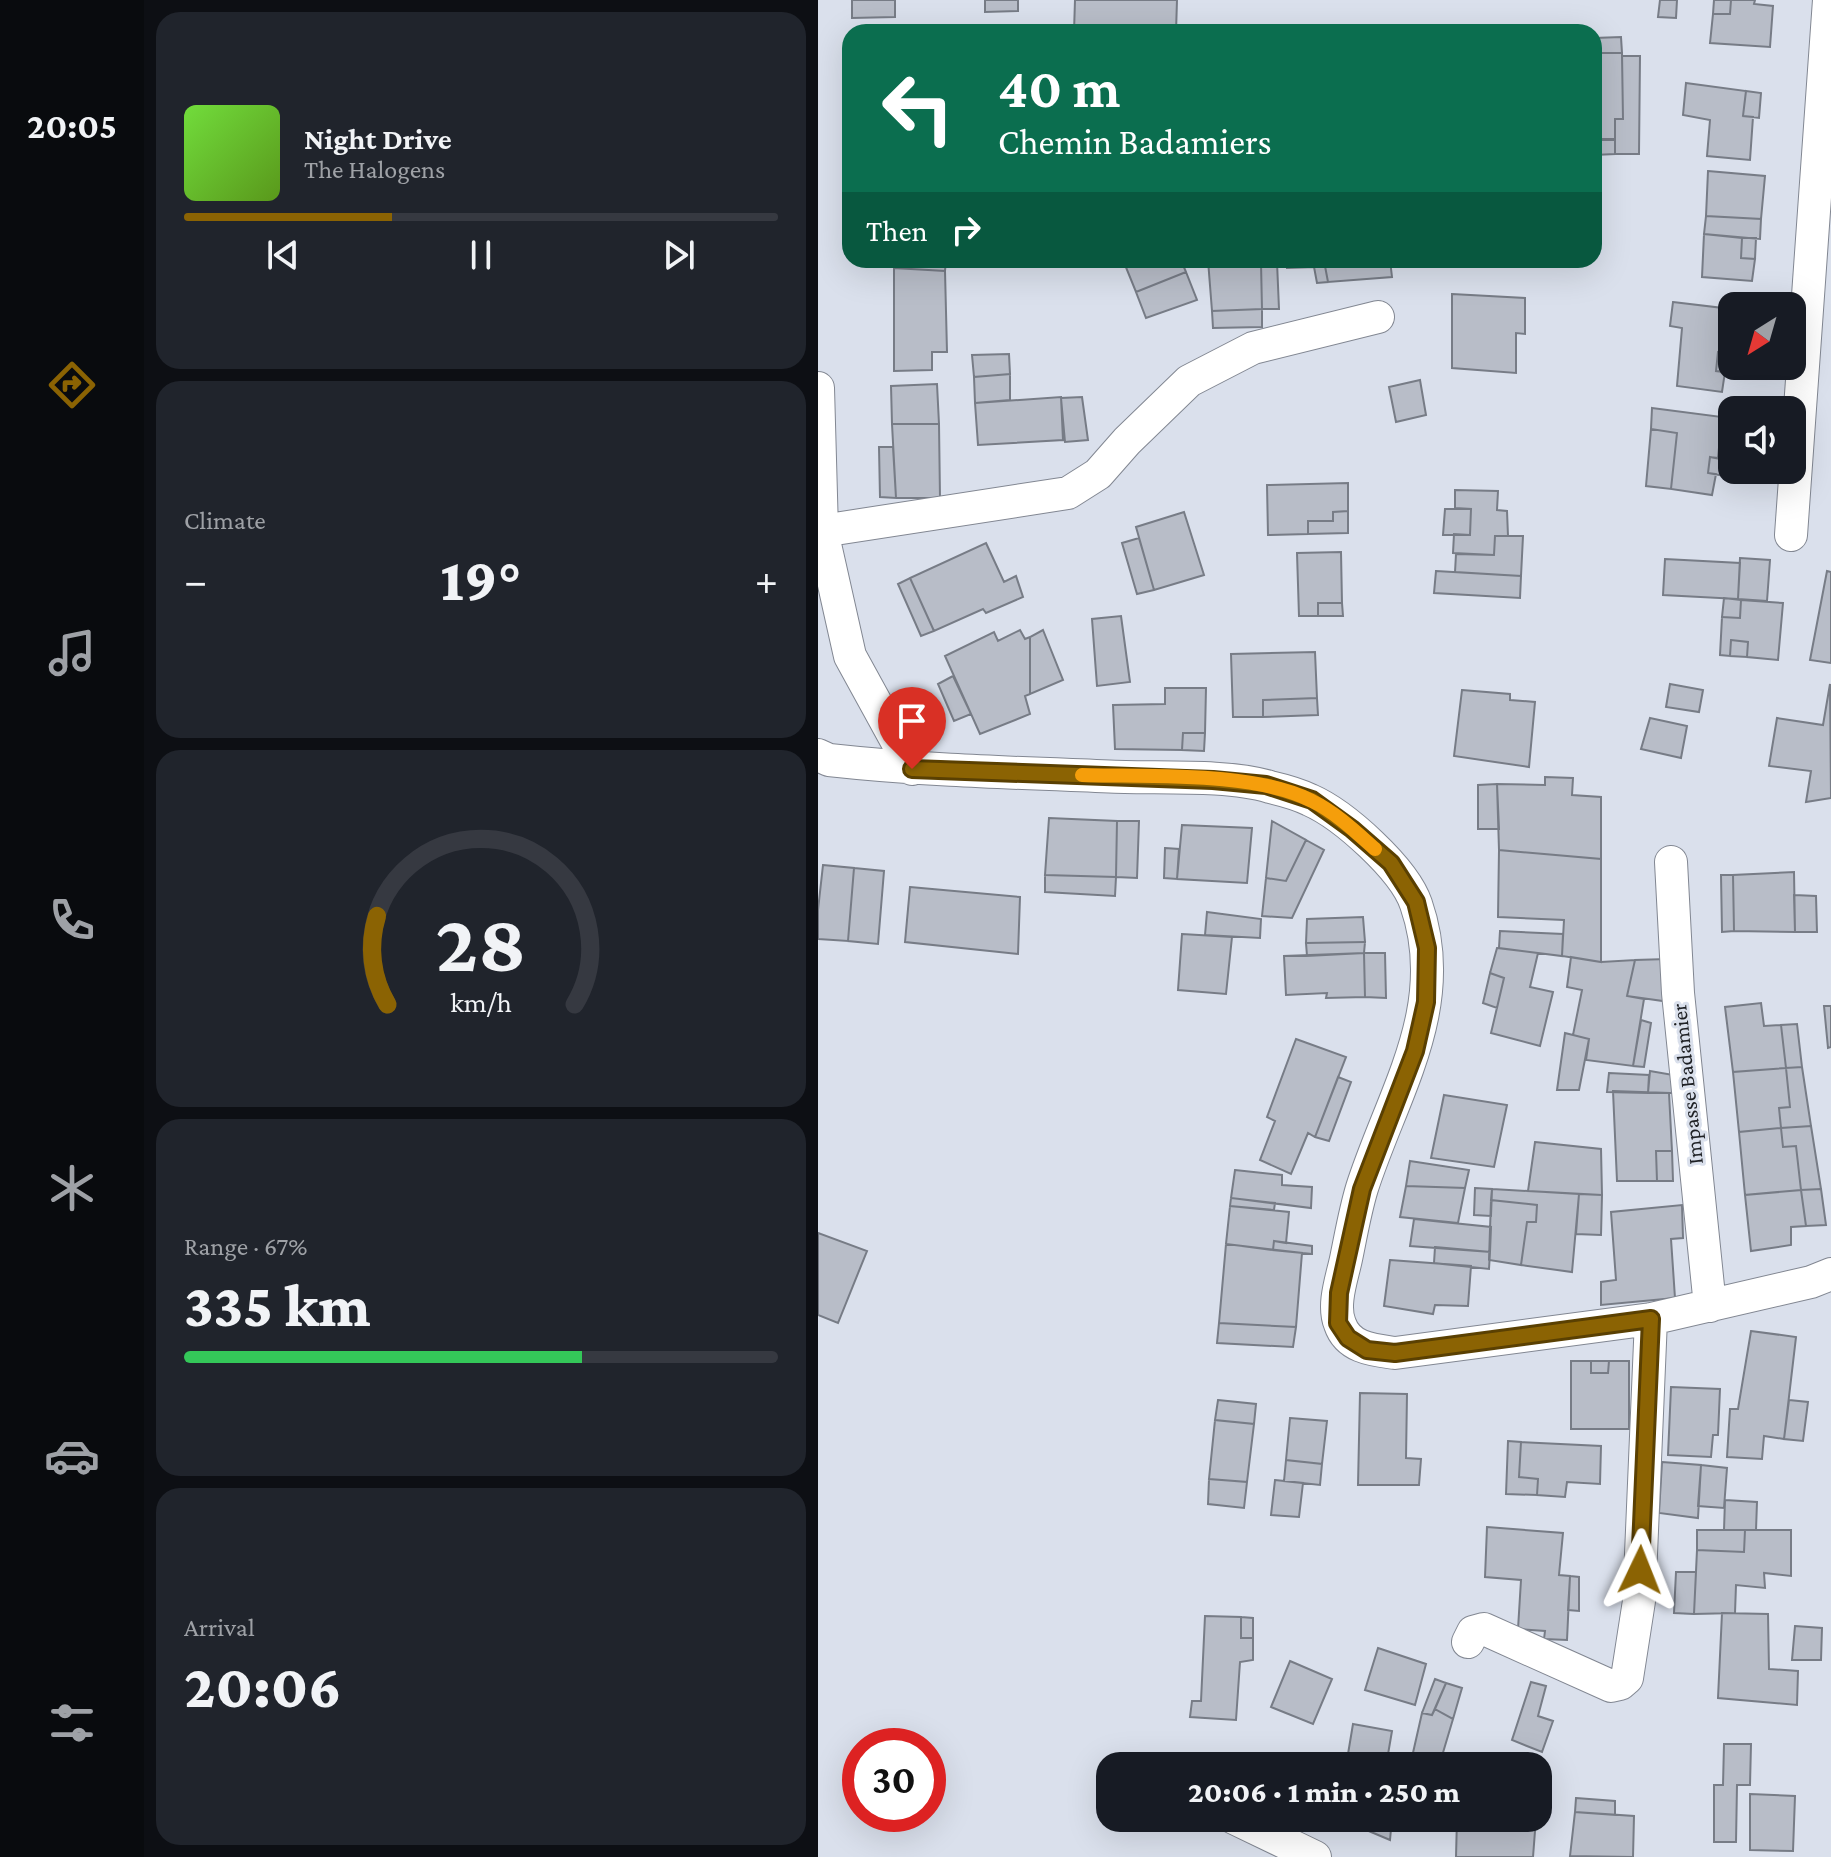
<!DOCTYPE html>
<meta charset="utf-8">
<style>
:root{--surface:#171b24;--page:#20242c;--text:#f1f3f6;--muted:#9ea1a6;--line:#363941;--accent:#8b6303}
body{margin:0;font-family:"Crimson Pro",serif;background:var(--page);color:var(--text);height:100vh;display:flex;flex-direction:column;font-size:30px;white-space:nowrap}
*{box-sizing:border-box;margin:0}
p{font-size:26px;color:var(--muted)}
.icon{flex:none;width:44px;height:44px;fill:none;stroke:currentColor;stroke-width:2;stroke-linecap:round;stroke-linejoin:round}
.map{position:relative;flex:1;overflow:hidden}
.details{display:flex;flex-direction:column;gap:12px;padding:12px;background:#0d0f14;width:674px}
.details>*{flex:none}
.hud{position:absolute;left:24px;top:24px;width:760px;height:244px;border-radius:24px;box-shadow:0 8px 32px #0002;background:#0b6e4f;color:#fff;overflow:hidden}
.needle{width:52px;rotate:217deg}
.tools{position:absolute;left:900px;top:292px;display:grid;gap:16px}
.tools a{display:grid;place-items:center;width:88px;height:88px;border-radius:16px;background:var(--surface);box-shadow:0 8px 32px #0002;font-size:40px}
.speed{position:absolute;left:24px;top:1728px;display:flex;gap:16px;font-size:40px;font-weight:700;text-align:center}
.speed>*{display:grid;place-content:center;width:104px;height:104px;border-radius:50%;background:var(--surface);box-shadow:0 8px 32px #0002;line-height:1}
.speed .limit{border:12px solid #d22;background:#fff;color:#111}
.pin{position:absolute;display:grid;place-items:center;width:68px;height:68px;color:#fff;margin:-82px -34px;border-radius:50% 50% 50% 0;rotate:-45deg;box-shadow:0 0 8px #0007}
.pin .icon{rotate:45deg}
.me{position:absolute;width:88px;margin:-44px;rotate:2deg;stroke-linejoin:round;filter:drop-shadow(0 0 6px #0008)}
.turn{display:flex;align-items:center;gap:28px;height:168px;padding:0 24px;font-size:36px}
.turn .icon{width:104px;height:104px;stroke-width:2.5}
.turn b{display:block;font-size:56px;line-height:68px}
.then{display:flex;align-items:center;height:76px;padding:0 24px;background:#0003;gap:16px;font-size:30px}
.big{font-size:60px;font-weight:800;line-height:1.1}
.details .tile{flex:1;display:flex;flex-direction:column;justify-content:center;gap:12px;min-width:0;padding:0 28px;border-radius:24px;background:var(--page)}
.details .dial{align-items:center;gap:0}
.dial svg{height:208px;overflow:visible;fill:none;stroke:var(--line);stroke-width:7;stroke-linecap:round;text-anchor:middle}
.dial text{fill:var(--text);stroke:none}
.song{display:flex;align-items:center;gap:24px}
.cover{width:96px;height:96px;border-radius:12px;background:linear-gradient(135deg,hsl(100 70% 55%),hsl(90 70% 35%))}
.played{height:8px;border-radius:4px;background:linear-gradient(90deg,var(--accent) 35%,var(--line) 35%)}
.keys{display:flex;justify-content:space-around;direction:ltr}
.heat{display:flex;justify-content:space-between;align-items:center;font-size:44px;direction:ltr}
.charge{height:12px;border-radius:6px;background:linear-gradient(90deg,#34c759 67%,var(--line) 0)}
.trip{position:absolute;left:278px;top:1752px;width:456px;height:80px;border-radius:24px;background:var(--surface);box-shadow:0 8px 32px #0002;font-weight:800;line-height:80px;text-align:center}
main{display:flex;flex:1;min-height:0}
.dock{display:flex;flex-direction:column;width:144px;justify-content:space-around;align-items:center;background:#090b0e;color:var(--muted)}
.dock .icon{width:56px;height:56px}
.dock .current{color:var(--accent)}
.dock b{font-size:36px;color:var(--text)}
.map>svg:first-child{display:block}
</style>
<main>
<nav class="dock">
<b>20:05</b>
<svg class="icon current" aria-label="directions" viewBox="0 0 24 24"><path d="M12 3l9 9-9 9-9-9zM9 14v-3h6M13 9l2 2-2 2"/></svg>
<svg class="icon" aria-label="music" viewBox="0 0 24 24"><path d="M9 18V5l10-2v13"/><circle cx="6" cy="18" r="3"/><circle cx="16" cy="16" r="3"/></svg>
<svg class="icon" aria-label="phone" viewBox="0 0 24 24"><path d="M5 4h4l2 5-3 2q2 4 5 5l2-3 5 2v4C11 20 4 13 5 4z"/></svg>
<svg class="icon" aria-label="climate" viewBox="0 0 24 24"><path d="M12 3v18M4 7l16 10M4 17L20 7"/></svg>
<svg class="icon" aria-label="car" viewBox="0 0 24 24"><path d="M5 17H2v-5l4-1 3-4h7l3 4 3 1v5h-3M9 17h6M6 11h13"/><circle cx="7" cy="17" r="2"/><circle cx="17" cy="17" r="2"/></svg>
<svg class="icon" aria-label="filters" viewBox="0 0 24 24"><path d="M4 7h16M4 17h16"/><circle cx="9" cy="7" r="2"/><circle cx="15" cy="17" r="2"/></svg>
</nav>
<section class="details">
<div class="tile">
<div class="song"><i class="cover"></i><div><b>Night Drive</b><p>The Halogens</p></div></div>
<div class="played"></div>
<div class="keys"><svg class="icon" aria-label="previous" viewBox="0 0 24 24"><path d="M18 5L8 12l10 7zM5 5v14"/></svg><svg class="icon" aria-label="pause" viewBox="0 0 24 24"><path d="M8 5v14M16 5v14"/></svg><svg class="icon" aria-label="next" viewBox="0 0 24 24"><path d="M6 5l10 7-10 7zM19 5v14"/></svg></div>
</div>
<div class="tile"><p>Climate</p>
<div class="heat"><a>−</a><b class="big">19°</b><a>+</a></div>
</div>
<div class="tile dial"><svg viewBox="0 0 100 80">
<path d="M14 69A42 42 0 1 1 86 69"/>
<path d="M14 69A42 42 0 0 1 10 35" stroke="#8b6303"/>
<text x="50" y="56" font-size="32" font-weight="700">28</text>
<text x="50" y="72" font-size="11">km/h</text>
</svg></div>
<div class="tile"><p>Range · 67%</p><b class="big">335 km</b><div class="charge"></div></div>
<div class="tile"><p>Arrival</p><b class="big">20:06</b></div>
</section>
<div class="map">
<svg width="1013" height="1857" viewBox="0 0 1013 1857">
<rect width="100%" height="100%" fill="#dae0ec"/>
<path fill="#b8bdc8" stroke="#777c86" stroke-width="2" d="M 34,0 L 77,0 L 77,17 L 34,18 Z
M 167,0 L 200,0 L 200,11 L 167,12 Z
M 257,0 L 359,0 L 358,32 L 256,32 Z
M 842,0 L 859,0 L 858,18 L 840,17 Z
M 896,0 L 913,0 L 912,14 L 895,14 Z
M 913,0 L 937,0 L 936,4 L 955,6 L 952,47 L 892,43 L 895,14 L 912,14 Z
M 803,37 L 804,53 L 776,53 L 776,38 Z
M 776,53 L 804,53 L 805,119 L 797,119 L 797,139 L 776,139 Z
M 804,56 L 822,56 L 821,154 L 797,154 L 797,119 L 805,119 Z
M 868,83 L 928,91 L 925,116 L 935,117 L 932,160 L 889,156 L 892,120 L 865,115 Z
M 928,91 L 943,93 L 941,118 L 925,116 Z
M 776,140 L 797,140 L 797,154 L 776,155 Z
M 890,171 L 947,176 L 943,219 L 888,216 Z
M 888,216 L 943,219 L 942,239 L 886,234 Z
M 886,234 L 924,238 L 923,258 L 937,259 L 934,281 L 884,277 Z
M 924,238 L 938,238 L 937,259 L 923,258 Z
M 76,260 L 128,260 L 127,271 L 76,268 Z
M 305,260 L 363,260 L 368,272 L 318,292 Z
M 390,260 L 459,260 L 443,263 L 444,309 L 394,311 Z
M 469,260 L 495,260 L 496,267 L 469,268 Z
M 506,260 L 563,260 L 507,266 Z
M 572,260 L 574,277 L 510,282 L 507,266 Z
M 459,262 L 461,309 L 444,309 L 443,263 Z
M 507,266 L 510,282 L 499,283 L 496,267 Z
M 76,268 L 127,271 L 129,352 L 114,352 L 114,370 L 76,371 Z
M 368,272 L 379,300 L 328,318 L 318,292 Z
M 634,294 L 707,298 L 707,334 L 698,333 L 698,373 L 634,368 Z
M 855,302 L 913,309 L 909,351 L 900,352 L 898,371 L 907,372 L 904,392 L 859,386 L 864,328 L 852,326 Z
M 444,309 L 444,327 L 395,328 L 394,311 Z
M 909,351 L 914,352 L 915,373 L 898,371 L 900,352 Z
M 191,354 L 192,374 L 156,377 L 154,355 Z
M 192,374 L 192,400 L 157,403 L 156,377 Z
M 602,380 L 608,415 L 578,422 L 571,387 Z
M 119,384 L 121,424 L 74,424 L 73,386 Z
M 243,397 L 245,440 L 160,445 L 157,403 Z
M 264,397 L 270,440 L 247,442 L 243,398 Z
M 834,408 L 904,417 L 900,458 L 892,457 L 890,473 L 898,474 L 894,495 L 853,489 L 859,433 L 833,429 Z
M 74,424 L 121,424 L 122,498 L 78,498 Z
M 833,429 L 859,433 L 853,489 L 828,486 Z
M 61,447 L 75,447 L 78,498 L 62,497 Z
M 892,457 L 908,460 L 907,476 L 890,473 Z
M 530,483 L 530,511 L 515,512 L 515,521 L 490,521 L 490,534 L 450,535 L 449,485 Z
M 637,490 L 680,491 L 679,510 L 689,511 L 690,536 L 677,536 L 676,555 L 635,553 L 636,534 L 652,535 L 653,509 L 637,508 Z
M 627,509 L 653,509 L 652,535 L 625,535 Z
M 530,511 L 530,533 L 490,534 L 490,521 L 515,521 L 515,512 Z
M 366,512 L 386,575 L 336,590 L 318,527 Z
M 677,536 L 705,536 L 703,576 L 637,572 L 638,554 L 676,555 Z
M 321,538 L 336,590 L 319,594 L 304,543 Z
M 168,543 L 186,582 L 198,576 L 205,597 L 168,613 L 165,609 L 116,631 L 92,578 Z
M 523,552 L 524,603 L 500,603 L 500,616 L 481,616 L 479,553 Z
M 922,558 L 952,560 L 949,601 L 920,599 Z
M 847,559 L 922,563 L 920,599 L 845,595 Z
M 618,571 L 703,576 L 702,598 L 616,593 Z
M 1009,571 L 1013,572 L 1013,663 L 992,660 Z
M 92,578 L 116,631 L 103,636 L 80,584 Z
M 906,598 L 923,600 L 922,618 L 904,617 Z
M 923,600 L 965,603 L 960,660 L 929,657 L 930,642 L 913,640 L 912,656 L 902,655 L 904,617 L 922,618 Z
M 500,603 L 524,603 L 525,616 L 500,616 Z
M 303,616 L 312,682 L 279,686 L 274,619 Z
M 202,630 L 207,639 L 212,637 L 212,694 L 207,696 L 212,714 L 162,734 L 127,656 L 176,632 L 180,641 Z
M 225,630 L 245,680 L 212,694 L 212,637 Z
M 913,640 L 930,642 L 929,657 L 912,656 Z
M 497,652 L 499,698 L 445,700 L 445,717 L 415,717 L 413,654 Z
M 135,676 L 153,714 L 136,721 L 120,684 Z
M 852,684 L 885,690 L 881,712 L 848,707 Z
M 1012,684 L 1013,798 L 988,802 L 993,771 L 951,766 L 959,718 L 1005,725 Z
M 347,688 L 388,688 L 387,733 L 365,733 L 364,750 L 297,749 L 295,705 L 347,704 Z
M 644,690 L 692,694 L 692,700 L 717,702 L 711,767 L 636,756 Z
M 499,698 L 500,715 L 445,717 L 445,700 Z
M 832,718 L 869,726 L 863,758 L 823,749 Z
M 365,733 L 387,733 L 386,751 L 364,750 Z
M 727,777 L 755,778 L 754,795 L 783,797 L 783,859 L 681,850 L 679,784 L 727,785 Z
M 679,784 L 681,829 L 660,829 L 660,785 Z
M 231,818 L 299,821 L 298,877 L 227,875 Z
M 299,821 L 321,821 L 319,878 L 298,877 Z
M 454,821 L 488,840 L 468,881 L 448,878 Z
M 364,825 L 434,828 L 429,883 L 359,879 Z
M 488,840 L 506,850 L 474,918 L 444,916 L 448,878 L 468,881 Z
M 347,848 L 361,849 L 359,879 L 346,878 Z
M 681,850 L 783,859 L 783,962 L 744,956 L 746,920 L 680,917 Z
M 5,865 L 36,868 L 30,941 L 0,939 L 0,910 Z
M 36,868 L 66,871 L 60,944 L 30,941 Z
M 976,872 L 977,932 L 916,931 L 915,875 Z
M 227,875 L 298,877 L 297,896 L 227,892 Z
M 903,875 L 915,875 L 916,931 L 904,932 Z
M 92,887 L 202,897 L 200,954 L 87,942 Z
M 976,895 L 998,896 L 999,932 L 977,932 Z
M 389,912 L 443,919 L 442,938 L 387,935 Z
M 545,917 L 547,942 L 488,943 L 489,919 Z
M 682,931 L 745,934 L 744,956 L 681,948 Z
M 364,934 L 414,937 L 408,994 L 360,990 Z
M 547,942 L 546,953 L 489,956 L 488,943 Z
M 679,948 L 720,953 L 712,987 L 735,992 L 722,1046 L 673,1033 L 686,978 L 672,973 Z
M 546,953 L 567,953 L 568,998 L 547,997 Z
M 546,953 L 547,997 L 508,998 L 509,993 L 468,995 L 466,956 Z
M 753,957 L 783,962 L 817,960 L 809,996 L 826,999 L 815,1066 L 768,1060 L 771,1039 L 755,1035 L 764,990 L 749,987 Z
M 849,959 L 845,1001 L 809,996 L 817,960 Z
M 672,973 L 686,978 L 679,1008 L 665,1003 Z
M 943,1003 L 946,1026 L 963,1025 L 968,1068 L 915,1072 L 907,1007 Z
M 1006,1006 L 1013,1006 L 1013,1047 L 1010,1048 Z
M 823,1020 L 833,1023 L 826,1067 L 815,1066 Z
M 979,1024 L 984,1067 L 968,1068 L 963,1025 Z
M 747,1033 L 771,1039 L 761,1090 L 739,1090 Z
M 478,1039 L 528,1057 L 497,1137 L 490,1133 L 473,1174 L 442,1160 L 457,1121 L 449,1117 Z
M 984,1067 L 993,1126 L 963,1128 L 961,1108 L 972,1107 L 968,1068 Z
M 968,1068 L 972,1107 L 961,1108 L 963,1128 L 921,1132 L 915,1072 Z
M 832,1071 L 861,1076 L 860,1093 L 830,1093 Z
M 791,1073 L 831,1075 L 830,1093 L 789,1092 Z
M 520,1077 L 533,1082 L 511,1141 L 497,1137 Z
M 795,1091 L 851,1093 L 854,1151 L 838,1151 L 839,1181 L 799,1181 Z
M 626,1095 L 689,1105 L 676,1167 L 613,1158 Z
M 993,1126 L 1003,1189 L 983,1190 L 978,1146 L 965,1147 L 963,1128 Z
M 963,1128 L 965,1147 L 978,1146 L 983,1190 L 927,1195 L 921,1132 Z
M 717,1142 L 783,1149 L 784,1195 L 710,1191 Z
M 838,1151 L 854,1151 L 855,1181 L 839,1181 Z
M 592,1161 L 651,1170 L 647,1188 L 588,1186 Z
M 417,1170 L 464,1175 L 464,1185 L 494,1187 L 493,1208 L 413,1198 Z
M 588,1186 L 647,1188 L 640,1223 L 582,1217 Z
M 657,1188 L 674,1189 L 673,1216 L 656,1215 Z
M 674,1189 L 761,1194 L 754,1272 L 703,1265 L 709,1222 L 718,1222 L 719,1205 L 673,1200 Z
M 1003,1189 L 1008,1225 L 988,1226 L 983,1190 Z
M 983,1190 L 988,1226 L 973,1227 L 973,1245 L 933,1251 L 927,1195 Z
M 761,1194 L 784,1195 L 783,1235 L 758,1234 Z
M 413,1198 L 457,1203 L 456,1210 L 412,1206 Z
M 673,1200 L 719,1205 L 718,1222 L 709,1222 L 703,1265 L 671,1260 Z
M 864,1205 L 865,1238 L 853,1239 L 857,1298 L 783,1305 L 783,1282 L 798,1280 L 793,1212 Z
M 412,1206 L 471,1212 L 468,1243 L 456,1241 L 455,1250 L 408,1244 Z
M 596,1219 L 673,1227 L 672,1252 L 592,1246 Z
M 0,1233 L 49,1251 L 20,1323 L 0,1315 Z
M 456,1241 L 494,1246 L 494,1254 L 455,1250 Z
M 408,1244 L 484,1253 L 478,1327 L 401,1323 Z
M 617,1247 L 672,1252 L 671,1269 L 616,1263 Z
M 572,1260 L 653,1266 L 650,1306 L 617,1305 L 615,1314 L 566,1306 Z
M 401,1323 L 478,1327 L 475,1347 L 399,1343 Z
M 933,1331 L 978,1337 L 966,1439 L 946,1436 L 944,1459 L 909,1457 L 912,1409 L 920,1409 Z
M 753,1361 L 773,1361 L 773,1373 L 790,1373 L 791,1361 L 811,1361 L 811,1429 L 753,1429 Z
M 773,1361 L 791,1361 L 790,1373 L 773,1373 Z
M 853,1387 L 902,1389 L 900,1435 L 895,1435 L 893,1457 L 850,1455 Z
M 542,1393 L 589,1394 L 588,1458 L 603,1459 L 601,1485 L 540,1485 Z
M 400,1400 L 438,1404 L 436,1424 L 397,1420 Z
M 971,1400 L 990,1402 L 985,1441 L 966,1439 Z
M 472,1418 L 509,1421 L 504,1464 L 468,1460 Z
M 397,1420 L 436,1424 L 429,1482 L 391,1479 Z
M 690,1441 L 703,1442 L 701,1477 L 720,1479 L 719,1495 L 688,1494 Z
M 703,1442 L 783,1446 L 782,1484 L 749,1482 L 747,1497 L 719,1495 L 720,1479 L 701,1477 Z
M 468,1460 L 504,1464 L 502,1485 L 466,1481 Z
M 844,1462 L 883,1465 L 880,1518 L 841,1513 Z
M 883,1465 L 909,1468 L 906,1508 L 880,1506 Z
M 391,1479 L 429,1482 L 426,1508 L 390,1504 Z
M 457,1480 L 485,1483 L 481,1517 L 453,1515 Z
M 907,1500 L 939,1502 L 938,1530 L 906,1530 Z
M 669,1527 L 745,1533 L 741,1575 L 752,1576 L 749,1640 L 726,1639 L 727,1631 L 700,1629 L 703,1580 L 667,1577 Z
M 879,1530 L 927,1530 L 926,1552 L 879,1550 Z
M 927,1530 L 973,1530 L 973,1576 L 946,1573 L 947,1588 L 918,1585 L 917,1613 L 876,1614 L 879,1550 L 926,1552 Z
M 858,1572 L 878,1572 L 876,1614 L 856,1613 Z
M 752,1576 L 761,1577 L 761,1611 L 750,1610 Z
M 904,1613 L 950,1614 L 951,1669 L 980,1671 L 979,1705 L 900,1698 Z
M 387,1616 L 423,1617 L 423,1638 L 435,1638 L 435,1660 L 422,1662 L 418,1720 L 372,1717 L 374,1701 L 383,1701 Z
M 423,1617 L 435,1618 L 435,1638 L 423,1638 Z
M 977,1626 L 1004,1628 L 1003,1660 L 974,1660 Z
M 560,1648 L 608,1664 L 597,1705 L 547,1690 Z
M 472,1661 L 514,1679 L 495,1724 L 453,1707 Z
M 617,1679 L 628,1683 L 614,1715 L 604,1713 Z
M 713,1682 L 728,1686 L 720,1716 L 735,1721 L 724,1752 L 694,1740 Z
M 628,1683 L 644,1688 L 635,1719 L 617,1709 Z
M 617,1709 L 635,1719 L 621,1766 L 592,1766 L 604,1713 L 614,1715 Z
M 535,1724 L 574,1731 L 568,1766 L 528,1766 Z
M 906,1744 L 933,1744 L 932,1785 L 919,1785 L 918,1842 L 896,1842 L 896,1785 L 905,1785 Z
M 932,1794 L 977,1796 L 975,1851 L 932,1850 Z
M 758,1798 L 797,1801 L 797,1815 L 757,1812 Z
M 757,1812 L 816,1816 L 815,1857 L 752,1856 Z
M 527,1818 L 574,1818 L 572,1840 L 527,1821 Z
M 639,1818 L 718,1818 L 715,1857 L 638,1857 Z"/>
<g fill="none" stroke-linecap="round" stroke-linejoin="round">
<defs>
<path id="street" d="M 0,388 L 4,531 L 32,656 L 94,769
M 4,531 L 250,493 L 280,474 L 309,441 L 371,381 L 435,348 L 560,317
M 973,535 L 1011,0
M 0,755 L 11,760 C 110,771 208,773 307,777 C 349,778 413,775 452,787 C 465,790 480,794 492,800 C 526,815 586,869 598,904 C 634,1007 574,1094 544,1188 C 537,1211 533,1235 528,1259 C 524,1278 514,1305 522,1324 C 530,1348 555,1350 577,1353 L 833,1319 L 993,1282 L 1013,1274
M 853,862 L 860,993 L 892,1306
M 650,1642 L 655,1632 L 666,1629 L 793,1686 L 802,1684 L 809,1678 L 821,1601 L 833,1319
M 416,1818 L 497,1857"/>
</defs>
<use href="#street" stroke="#828792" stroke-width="34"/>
<use href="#street" stroke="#fff" stroke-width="32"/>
</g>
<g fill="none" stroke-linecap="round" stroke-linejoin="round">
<defs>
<path id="route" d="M 94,769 L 395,780 L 448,785 L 494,800 L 534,829 L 573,863 L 598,902 L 609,948 L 608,1002 L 597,1051 L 544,1189 L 521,1293 L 520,1323 L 530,1338 L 549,1350 L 577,1353 L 833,1319 L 822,1570"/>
</defs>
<use href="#route" stroke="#5a4002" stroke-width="20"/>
<use href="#route" stroke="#8b6303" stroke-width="14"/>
<path stroke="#f59e0b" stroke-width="14" d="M 264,775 C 329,777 436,771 494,801 C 517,812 538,832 557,849"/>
</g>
<g text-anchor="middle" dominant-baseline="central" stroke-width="6" stroke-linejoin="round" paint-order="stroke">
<g font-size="22" fill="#1e2024" stroke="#dae0ec">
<text transform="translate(869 1084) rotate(-96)">Impasse Badamier</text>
</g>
</g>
</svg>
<div class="tools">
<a><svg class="needle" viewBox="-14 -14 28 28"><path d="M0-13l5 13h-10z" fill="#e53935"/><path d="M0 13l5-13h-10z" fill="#9ea1a6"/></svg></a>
<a><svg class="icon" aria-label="sound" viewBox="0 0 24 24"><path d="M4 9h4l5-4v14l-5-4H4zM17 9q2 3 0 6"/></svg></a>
</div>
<div class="speed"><div class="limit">30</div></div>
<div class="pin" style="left:94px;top:769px;background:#d93025"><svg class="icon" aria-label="arrive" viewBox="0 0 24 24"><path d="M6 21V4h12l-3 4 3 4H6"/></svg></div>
<svg class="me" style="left:822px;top:1570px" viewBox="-20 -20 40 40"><path d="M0-17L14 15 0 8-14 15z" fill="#8b6303" stroke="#fff" stroke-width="4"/></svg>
<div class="trip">20:06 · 1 min · 250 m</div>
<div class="hud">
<div class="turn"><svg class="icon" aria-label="left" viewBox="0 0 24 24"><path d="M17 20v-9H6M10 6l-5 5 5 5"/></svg><div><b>40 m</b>Chemin Badamiers</div></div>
<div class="then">Then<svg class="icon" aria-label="right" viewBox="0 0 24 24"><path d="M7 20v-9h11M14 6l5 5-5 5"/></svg></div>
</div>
</div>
</main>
